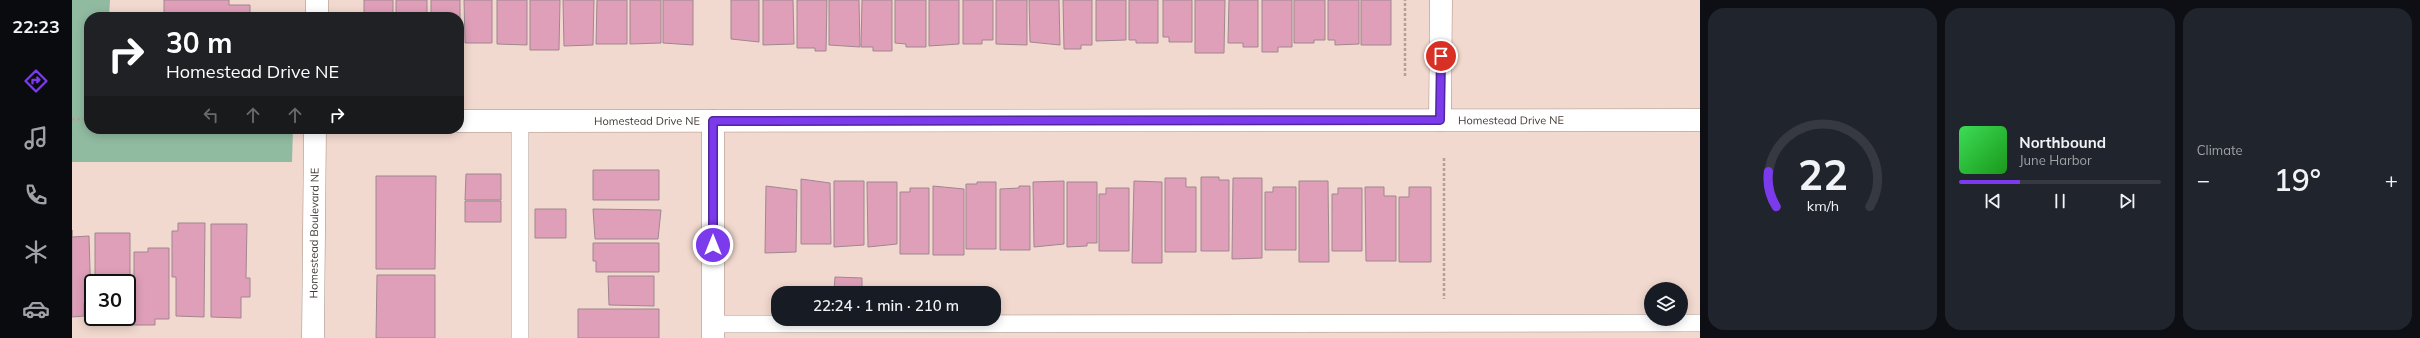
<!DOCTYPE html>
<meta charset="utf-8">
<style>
:root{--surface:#171b24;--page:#20242c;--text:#f1f3f6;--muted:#9ea1a6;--line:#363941;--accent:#7c3aed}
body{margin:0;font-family:Mulish,sans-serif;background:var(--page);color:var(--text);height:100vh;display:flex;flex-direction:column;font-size:15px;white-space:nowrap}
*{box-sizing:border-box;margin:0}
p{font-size:13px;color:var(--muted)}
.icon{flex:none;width:22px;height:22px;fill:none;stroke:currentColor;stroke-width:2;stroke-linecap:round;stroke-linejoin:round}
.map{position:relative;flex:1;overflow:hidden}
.side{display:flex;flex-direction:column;gap:8px;padding:8px;background:#0d0f14;width:720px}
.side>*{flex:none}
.top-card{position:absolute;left:12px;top:12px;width:380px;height:122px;border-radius:16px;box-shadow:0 2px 10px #0003;background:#202124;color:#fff;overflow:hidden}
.tools{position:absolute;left:1572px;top:282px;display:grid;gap:8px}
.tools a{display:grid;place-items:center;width:44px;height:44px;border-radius:50%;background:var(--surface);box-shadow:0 2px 10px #0003;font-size:20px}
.speed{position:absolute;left:12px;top:274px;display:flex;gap:8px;font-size:20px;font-weight:700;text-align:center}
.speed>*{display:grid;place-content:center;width:52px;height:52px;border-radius:50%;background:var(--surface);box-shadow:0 2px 10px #0003;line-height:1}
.speed .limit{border:2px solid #111;border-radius:6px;background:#fff;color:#111}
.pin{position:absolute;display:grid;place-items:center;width:34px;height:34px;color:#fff;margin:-17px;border:2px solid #fff;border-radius:50%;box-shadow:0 1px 4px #0007}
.me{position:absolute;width:44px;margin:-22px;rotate:0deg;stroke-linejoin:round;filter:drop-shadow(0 0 3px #0008)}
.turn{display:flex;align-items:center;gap:14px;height:84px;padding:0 16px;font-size:18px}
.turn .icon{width:52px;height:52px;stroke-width:2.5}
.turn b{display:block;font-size:28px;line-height:34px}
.lanes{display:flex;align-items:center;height:38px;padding:0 16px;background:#0003;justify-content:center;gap:20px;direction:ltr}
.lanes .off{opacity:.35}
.big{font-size:30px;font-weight:600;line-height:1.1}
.side .tile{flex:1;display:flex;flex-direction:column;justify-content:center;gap:6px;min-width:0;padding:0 14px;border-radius:16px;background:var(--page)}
.side .dial{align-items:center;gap:0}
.dial svg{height:104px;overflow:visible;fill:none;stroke:var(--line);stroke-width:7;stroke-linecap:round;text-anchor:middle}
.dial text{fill:var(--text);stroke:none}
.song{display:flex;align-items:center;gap:12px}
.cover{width:48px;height:48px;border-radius:6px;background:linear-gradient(135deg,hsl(130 70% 55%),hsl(120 70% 35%))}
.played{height:4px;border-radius:2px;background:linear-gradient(90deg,var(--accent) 30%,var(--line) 30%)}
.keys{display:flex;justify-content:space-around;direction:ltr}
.heat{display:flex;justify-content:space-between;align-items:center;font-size:22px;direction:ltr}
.side .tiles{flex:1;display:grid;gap:8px;grid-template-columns:repeat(3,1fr)}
.trip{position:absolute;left:699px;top:286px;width:230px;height:40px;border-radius:16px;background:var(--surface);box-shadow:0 2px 10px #0003;font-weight:600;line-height:40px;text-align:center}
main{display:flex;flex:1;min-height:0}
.tabs{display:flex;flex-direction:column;width:72px;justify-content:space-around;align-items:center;background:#090b0e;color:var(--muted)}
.tabs .icon{width:28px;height:28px}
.tabs .current{color:var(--accent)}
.tabs b{font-size:18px;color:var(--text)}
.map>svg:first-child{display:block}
</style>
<main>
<nav class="tabs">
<b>22:23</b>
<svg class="icon current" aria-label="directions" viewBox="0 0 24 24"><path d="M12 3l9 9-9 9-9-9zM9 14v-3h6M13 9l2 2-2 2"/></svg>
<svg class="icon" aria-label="music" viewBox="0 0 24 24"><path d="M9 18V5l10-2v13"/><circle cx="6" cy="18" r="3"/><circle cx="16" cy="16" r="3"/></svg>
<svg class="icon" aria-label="phone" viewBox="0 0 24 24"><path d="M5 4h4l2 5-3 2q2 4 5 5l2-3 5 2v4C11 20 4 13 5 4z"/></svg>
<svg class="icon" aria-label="climate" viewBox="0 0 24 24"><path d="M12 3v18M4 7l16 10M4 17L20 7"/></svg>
<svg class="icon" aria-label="car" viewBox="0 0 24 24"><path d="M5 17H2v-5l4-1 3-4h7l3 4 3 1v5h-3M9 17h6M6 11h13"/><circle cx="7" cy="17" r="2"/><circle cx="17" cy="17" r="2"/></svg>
</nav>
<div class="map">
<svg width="1628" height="338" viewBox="0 0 1628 338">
<rect width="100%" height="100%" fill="#f2d9cf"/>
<path fill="#91bba1" d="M 0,0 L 38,0 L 37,17 L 17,17 L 17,129 L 221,129 L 220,162 L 0,162 Z"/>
<path fill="#e09fb9" stroke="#9e878f" d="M 92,0 L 157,0 L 157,5 L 178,5 L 178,17 L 92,17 Z
M 292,0 L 321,0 L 321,17 L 292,17 Z
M 324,0 L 355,0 L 355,17 L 324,17 Z
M 359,0 L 388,0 L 388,48 L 387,17 L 359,17 Z
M 392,0 L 420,0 L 420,43 L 393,43 Z
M 425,0 L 455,0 L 455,45 L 425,44 Z
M 458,0 L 488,0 L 487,50 L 458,50 Z
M 491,0 L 522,0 L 521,45 L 492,46 Z
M 525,0 L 555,0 L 555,44 L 524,44 Z
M 558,0 L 589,0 L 589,43 L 558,44 Z
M 591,0 L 621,0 L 621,45 L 591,43 Z
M 659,0 L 687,0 L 687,42 L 659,39 Z
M 691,0 L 721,0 L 722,44 L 691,45 Z
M 725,0 L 755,0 L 754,51 L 743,51 L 743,48 L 725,48 Z
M 757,0 L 787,0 L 788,47 L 757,45 Z
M 790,0 L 820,0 L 820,51 L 801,51 L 801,47 L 789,47 Z
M 823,0 L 854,0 L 854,47 L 834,47 L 834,44 L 823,43 Z
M 857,0 L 887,0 L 887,44 L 857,46 Z
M 891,0 L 921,0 L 921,40 L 910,40 L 910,44 L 891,44 Z
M 924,0 L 955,0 L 955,45 L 924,44 Z
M 957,0 L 987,0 L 988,45 L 958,42 Z
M 991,0 L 1020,0 L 1020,45 L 1009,45 L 1009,49 L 992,49 Z
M 1024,0 L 1054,0 L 1054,40 L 1024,41 Z
M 1057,0 L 1086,0 L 1086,43 L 1064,43 L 1064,40 L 1057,40 Z
M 1091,0 L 1120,0 L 1120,42 L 1097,42 L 1097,37 L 1091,37 Z
M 1123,0 L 1153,0 L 1152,53 L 1123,53 Z
M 1157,0 L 1186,0 L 1186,47 L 1171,47 L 1171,43 L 1156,43 Z
M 1190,0 L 1220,0 L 1220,47 L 1206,47 L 1206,52 L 1190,52 Z
M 1222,0 L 1253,0 L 1253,40 L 1242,40 L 1242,43 L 1222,43 Z
M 1256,0 L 1287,0 L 1287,44 L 1263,45 L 1263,40 L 1256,40 Z
M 1289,0 L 1319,0 L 1319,45 L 1289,45 Z
M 521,170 L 587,170 L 587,200 L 521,200 Z
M 394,174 L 429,174 L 429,200 L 393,200 Z
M 304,176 L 364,176 L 363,269 L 304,269 Z
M 1129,177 L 1147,177 L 1147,180 L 1157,180 L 1157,251 L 1129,251 Z
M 1093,178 L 1114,178 L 1114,187 L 1124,187 L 1124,252 L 1093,252 Z
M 1161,178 L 1190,178 L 1190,258 L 1160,259 Z
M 729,179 L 758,183 L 759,244 L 729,244 Z
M 762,181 L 792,181 L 792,245 L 762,247 Z
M 992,181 L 992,244 L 962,247 L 961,182 Z
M 1062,181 L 1090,182 L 1090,263 L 1060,263 Z
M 1227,181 L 1256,181 L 1257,262 L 1227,262 Z
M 795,182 L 825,182 L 825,244 L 796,247 Z
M 905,182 L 924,182 L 924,249 L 894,249 L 894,184 L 905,184 Z
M 995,182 L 1025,182 L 1025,243 L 1015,243 L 1015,246 L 995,247 Z
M 694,186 L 725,190 L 724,252 L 693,253 Z
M 861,186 L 892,189 L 892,255 L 861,255 Z
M 947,186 L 958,186 L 958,250 L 928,250 L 928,189 L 947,188 Z
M 1201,187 L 1224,187 L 1224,250 L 1193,250 L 1193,192 L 1201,192 Z
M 1293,187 L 1312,187 L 1312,196 L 1324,196 L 1324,261 L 1294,261 Z
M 1337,187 L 1359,187 L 1359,262 L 1327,262 L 1327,197 L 1337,197 Z
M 838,188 L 857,188 L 857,254 L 828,254 L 828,192 L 838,192 Z
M 1034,188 L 1057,188 L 1057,251 L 1027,251 L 1027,194 L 1034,194 Z
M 1266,188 L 1290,188 L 1290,251 L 1260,251 L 1260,194 L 1266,194 Z
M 393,201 L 429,201 L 429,222 L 393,222 Z
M 463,209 L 494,209 L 494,238 L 463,238 Z
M 521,209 L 589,210 L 586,239 L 523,239 Z
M 106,223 L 133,223 L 132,317 L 104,316 L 104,277 L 100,277 L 100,231 L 106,231 Z
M 139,224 L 175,224 L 174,278 L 178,278 L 178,297 L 169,297 L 169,318 L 139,317 Z
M 0,230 L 0,237 L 17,236 L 19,303 L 12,303 L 12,316 L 0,317 Z
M 23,233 L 58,233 L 58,317 L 55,317 L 55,283 L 23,283 Z
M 521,243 L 587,243 L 587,272 L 524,272 L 524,261 L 521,261 Z
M 76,248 L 97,248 L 97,319 L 83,319 L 83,325 L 55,325 L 55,318 L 60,318 L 62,310 L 62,252 L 76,252 Z
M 305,275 L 363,275 L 363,338 L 304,338 Z
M 536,276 L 582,276 L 582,306 L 537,305 Z
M 763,277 L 790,278 L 790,293 L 762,293 Z
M 506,309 L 587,309 L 587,338 L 506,338 Z"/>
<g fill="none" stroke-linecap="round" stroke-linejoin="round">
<defs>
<path id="service" d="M 641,324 L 1628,323
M 448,338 L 448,121"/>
<g id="minor">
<path d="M 245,17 L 245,0"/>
<path d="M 1368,120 L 1369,0"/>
<path id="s1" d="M 387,121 L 1628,120"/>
<path id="s2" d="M 241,338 L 243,129"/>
<path d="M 641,338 L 641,121"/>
</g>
</defs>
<use href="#service" stroke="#a69086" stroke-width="18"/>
<use href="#minor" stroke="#a69086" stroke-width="23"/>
<path stroke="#b4a098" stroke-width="2.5" stroke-dasharray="3 2" stroke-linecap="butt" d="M 1333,76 L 1333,0
M 0,119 L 17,119
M 1372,158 L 1372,299"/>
<use href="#service" stroke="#fff" stroke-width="17"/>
<use href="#minor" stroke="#fff" stroke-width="22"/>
</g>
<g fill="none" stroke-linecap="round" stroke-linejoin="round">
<defs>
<path id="route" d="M 641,245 L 641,121 L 1368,120 L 1369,56"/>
</defs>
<use href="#route" stroke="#51269a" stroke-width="10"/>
<use href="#route" stroke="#7c3aed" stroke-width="7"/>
</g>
<g text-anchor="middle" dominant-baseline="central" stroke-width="3.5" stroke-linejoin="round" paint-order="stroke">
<g font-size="11" fill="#423834" stroke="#ffe6dc">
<text stroke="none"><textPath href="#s1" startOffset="1052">Homestead Drive NE</textPath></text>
<text stroke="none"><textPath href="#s1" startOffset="188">Homestead Drive NE</textPath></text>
<text stroke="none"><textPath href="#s2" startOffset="105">Homestead Boulevard NE</textPath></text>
</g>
</g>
</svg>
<div class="tools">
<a><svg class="icon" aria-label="layers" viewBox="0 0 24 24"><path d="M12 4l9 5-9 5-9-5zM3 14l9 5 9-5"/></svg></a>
</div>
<div class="speed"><div class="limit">30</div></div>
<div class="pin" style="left:1369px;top:56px;background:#d93025"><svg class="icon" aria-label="arrive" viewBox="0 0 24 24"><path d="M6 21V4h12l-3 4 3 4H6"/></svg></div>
<svg class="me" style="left:641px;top:245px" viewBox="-20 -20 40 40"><circle r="17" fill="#7c3aed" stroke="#fff" stroke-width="3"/><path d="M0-11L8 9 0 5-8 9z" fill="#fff"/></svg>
<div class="trip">22:24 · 1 min · 210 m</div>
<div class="top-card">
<div class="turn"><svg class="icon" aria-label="right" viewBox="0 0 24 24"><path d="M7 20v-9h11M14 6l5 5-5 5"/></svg><div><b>30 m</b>Homestead Drive NE</div></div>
<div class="lanes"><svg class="icon off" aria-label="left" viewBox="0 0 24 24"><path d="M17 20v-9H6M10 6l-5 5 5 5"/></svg><svg class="icon off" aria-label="ahead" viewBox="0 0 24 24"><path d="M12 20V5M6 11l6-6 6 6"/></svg><svg class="icon off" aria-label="ahead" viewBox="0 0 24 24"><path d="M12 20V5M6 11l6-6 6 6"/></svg><svg class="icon" aria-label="right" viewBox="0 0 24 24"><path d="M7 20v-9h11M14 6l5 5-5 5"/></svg></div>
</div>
</div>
<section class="side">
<div class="tiles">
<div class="tile dial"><svg viewBox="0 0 100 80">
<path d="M14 69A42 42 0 1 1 86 69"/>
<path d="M14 69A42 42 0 0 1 8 42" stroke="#7c3aed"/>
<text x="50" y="56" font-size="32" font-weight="700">22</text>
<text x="50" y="72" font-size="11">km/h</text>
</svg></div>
<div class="tile">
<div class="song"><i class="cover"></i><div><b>Northbound</b><p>June Harbor</p></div></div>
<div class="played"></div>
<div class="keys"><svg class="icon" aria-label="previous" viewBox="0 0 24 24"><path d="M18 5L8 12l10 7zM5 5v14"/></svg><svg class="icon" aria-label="pause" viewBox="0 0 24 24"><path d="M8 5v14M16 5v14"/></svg><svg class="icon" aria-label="next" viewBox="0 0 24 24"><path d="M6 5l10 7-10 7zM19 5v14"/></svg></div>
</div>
<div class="tile"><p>Climate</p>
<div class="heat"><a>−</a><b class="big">19°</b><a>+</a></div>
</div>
</div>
</section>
</main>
